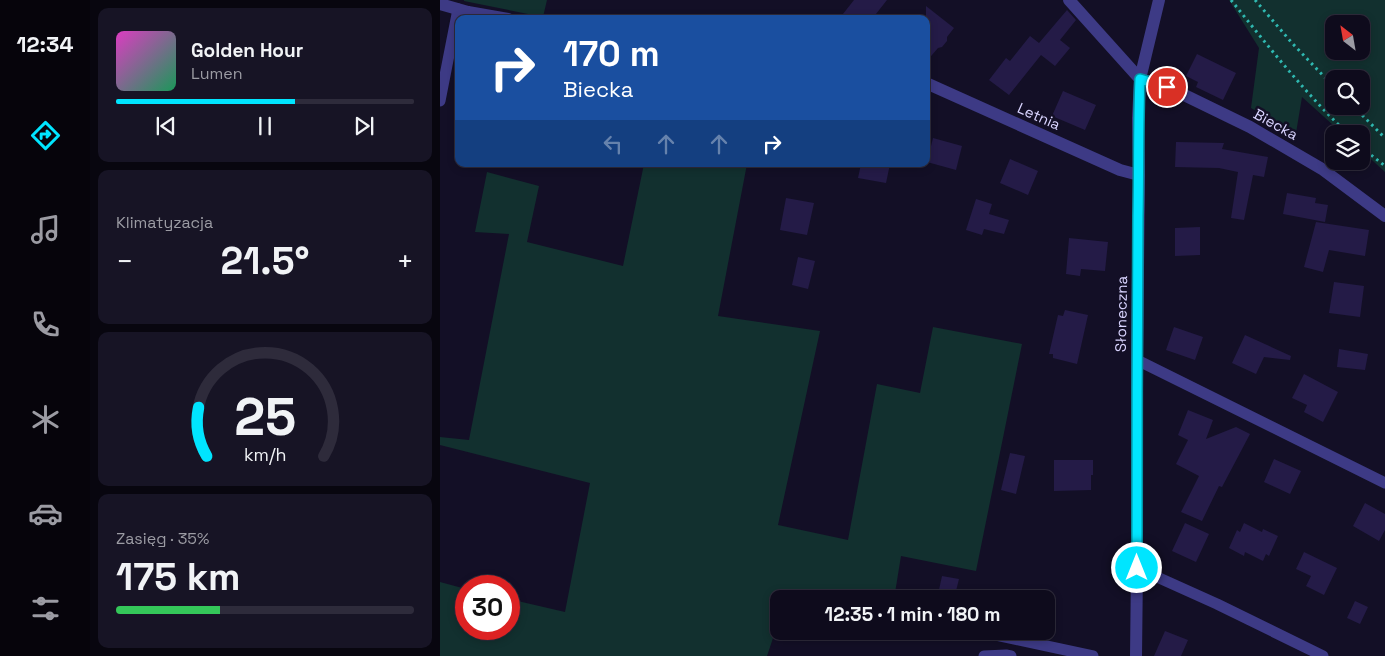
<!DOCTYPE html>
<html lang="pl">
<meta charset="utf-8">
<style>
:root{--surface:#0e0b1c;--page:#171425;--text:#f1f3f6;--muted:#9b9ba3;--line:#2e2b3b;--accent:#00e5ff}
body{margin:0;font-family:"Space Grotesk",sans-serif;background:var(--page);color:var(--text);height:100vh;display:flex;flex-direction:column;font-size:19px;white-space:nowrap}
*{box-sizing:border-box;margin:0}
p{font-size:16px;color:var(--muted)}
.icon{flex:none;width:28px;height:28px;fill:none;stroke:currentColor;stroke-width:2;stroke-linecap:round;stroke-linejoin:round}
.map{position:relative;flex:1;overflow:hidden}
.details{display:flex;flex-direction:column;gap:8px;padding:8px;background:#08060f;width:350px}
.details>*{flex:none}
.top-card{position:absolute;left:15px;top:15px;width:475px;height:152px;border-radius:10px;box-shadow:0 2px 8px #0003,0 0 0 1px var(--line);background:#1a4fa0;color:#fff;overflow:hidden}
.needle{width:32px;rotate:329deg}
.buttons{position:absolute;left:885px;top:15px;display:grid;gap:10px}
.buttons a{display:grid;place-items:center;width:45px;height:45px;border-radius:10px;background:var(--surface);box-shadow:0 2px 8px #0003,0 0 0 1px var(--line);font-size:25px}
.speed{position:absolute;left:15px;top:575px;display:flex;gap:10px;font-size:25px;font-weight:700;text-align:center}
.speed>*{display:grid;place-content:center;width:65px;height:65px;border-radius:50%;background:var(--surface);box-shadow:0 2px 8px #0003,0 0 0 1px var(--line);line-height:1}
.speed .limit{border:8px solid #d22;background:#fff;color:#111}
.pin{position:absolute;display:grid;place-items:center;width:42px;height:42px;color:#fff;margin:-21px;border:2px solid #fff;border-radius:50%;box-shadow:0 1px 5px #0007}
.me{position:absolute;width:55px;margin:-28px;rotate:0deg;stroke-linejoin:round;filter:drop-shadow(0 0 4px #0008)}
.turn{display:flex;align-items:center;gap:18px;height:105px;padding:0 25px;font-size:22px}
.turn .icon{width:65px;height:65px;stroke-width:2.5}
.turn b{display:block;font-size:35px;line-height:42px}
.lanes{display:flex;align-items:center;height:48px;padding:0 25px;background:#0003;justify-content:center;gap:25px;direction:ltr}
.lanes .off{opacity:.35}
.big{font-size:38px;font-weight:700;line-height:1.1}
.details .card{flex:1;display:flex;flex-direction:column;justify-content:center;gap:8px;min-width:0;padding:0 18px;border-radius:10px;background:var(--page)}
.details .dial{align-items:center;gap:0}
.dial svg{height:130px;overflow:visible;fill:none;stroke:var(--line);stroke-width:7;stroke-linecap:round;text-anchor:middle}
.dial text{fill:var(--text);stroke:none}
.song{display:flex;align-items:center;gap:15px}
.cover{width:60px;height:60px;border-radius:8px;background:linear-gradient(135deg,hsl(310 70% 55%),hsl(150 70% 35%))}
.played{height:5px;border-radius:2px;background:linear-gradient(90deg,var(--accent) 60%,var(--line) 60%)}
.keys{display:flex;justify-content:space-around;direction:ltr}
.heat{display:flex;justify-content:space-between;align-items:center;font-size:28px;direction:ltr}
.charge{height:8px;border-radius:4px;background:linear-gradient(90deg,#34c759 35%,var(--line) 0)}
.trip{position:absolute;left:330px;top:590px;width:285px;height:50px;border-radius:10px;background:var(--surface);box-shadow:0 2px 8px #0003,0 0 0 1px var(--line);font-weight:700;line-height:50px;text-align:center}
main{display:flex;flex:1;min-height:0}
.menu{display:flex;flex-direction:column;width:90px;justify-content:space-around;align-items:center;background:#06040b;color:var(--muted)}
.menu .icon{width:35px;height:35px}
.menu .current{color:var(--accent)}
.menu b{font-size:22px;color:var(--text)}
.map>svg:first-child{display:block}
</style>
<main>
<nav class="menu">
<b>12:34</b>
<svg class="icon current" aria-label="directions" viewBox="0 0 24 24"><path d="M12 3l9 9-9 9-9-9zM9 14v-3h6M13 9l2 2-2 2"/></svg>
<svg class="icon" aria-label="music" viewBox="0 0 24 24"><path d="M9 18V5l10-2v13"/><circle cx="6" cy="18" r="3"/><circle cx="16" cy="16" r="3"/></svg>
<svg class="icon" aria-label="phone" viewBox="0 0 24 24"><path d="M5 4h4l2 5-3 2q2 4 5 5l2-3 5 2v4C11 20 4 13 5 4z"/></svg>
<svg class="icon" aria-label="climate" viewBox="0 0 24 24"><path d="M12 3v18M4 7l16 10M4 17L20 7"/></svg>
<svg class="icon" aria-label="car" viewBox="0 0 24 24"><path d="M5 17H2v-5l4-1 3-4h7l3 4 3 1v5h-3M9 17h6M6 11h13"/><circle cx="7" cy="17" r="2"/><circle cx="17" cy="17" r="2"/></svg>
<svg class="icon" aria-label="filters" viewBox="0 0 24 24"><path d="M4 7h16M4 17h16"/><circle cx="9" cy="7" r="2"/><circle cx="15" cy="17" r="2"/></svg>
</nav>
<section class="details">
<div class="card">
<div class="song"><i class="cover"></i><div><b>Golden Hour</b><p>Lumen</p></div></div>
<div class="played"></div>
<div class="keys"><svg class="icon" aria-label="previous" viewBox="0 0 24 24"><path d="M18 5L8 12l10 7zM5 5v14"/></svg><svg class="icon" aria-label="pause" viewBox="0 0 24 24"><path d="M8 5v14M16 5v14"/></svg><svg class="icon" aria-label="next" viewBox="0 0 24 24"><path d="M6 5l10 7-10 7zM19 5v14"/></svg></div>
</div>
<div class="card"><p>Klimatyzacja</p>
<div class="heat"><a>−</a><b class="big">21.5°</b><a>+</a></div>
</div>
<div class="card dial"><svg viewBox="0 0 100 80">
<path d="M14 69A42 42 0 1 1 86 69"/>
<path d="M14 69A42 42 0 0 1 9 39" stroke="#00e5ff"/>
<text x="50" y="56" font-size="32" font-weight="700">25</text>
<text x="50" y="72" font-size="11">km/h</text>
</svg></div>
<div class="card"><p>Zasięg · 35%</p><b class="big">175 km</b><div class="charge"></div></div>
</section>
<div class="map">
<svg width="945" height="656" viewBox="0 0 945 656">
<rect width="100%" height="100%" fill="#130f26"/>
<path fill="#12302f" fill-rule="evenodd" d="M 24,0 L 107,0 L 103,17 L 24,1 Z
M 789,0 L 945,0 L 945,172 L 921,150 L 921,134 L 903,134 L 862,97 L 856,133 L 811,108 L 819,48 ZM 894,24 L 921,24 L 921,51 L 894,51 ZM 894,79 L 921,79 L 921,106 L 894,106 Z
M 204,164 L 307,164 L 278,316 L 380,331 L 338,525 L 408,540 L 437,384 L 480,393 L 493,327 L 582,344 L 536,571 L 461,556 L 454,599 L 351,599 L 346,597 L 345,599 L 339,599 L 339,620 L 327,656 L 0,656 L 0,582 L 26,589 L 26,629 L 69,629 L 69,599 L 125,612 L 150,483 L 0,445 L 0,437 L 29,440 L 69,234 L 35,232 L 47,172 L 99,186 L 87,242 L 183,266 Z"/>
<path fill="#241b47" d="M 414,0 L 447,0 L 432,19 L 399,19 Z
M 486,6 L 514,28 L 507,37 L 507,41 L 502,47 L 498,48 L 486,62 Z
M 627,10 L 636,20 L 620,40 L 630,48 L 615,66 L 601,55 L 569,95 L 549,80 L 566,58 L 570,61 L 590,36 L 599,43 Z
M 757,54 L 796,73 L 783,100 L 756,87 L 758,82 L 746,76 Z
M 623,91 L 656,105 L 645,130 L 612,116 Z
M 493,138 L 522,146 L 516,170 L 487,162 Z
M 736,142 L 784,143 L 782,149 L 828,157 L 824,177 L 813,175 L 804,220 L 791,218 L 798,172 L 779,168 L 735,167 Z
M 570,159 L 598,171 L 588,195 L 560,183 Z
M 421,164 L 450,164 L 446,183 L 418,178 Z
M 847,193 L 876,198 L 875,203 L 888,205 L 885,222 L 843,214 Z
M 346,198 L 374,203 L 367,235 L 340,230 Z
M 536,199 L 552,204 L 549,214 L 569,220 L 564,234 L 544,229 L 542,235 L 526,230 Z
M 876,222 L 929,230 L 925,256 L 889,250 L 883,272 L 864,267 Z
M 760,227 L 760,255 L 735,256 L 735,228 Z
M 629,238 L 668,242 L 665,271 L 641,269 L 640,276 L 626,274 Z
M 358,257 L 375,261 L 368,289 L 352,285 Z
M 894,282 L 924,286 L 920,317 L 889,313 Z
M 625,310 L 648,315 L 637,364 L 613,358 L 613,354 L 609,354 L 618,315 L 623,316 Z
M 734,327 L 763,337 L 755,360 L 726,350 Z
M 805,335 L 851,356 L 850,360 L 824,357 L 816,374 L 792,363 Z
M 899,349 L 928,354 L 925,370 L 897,367 Z
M 864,374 L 898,392 L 883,422 L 864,412 L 867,405 L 852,398 Z
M 748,410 L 773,420 L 766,439 L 796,427 L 810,434 L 782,487 L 779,486 L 762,521 L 741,512 L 759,476 L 736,464 L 748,440 L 738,435 Z
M 570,453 L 585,456 L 576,494 L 561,490 Z
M 834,459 L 861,471 L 850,494 L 824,482 Z
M 614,460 L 653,460 L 653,475 L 651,475 L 651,490 L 614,491 Z
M 925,503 L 945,514 L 945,530 L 939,541 L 913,526 Z
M 745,523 L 769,534 L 756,562 L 732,551 Z
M 804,523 L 822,532 L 823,529 L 838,536 L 829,556 L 826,554 L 823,561 L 805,552 L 804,556 L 789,548 L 797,530 L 800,532 Z
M 864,552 L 897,568 L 884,595 L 866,586 L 871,576 L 856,569 Z
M 502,576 L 519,579 L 514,599 L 497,599 Z
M 915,601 L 928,607 L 920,624 L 907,618 Z
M 725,631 L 748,640 L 741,656 L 714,656 Z"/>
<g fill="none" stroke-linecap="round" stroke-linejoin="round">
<path stroke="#2fb8b0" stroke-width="3" stroke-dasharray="2.5 4" stroke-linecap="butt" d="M 791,0 C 828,46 865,93 908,134
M 815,0 L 852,43 L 894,87
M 913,106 L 945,138
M 921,147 L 945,166"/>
<path stroke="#3d3a85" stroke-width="11" d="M 0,101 L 18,9
M 697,360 L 945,483
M 697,568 L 777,604 L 883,656
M 547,631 L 556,635 L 653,656
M 544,656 L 566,655 L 571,656"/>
<path stroke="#3d3a85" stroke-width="12" d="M 629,0 L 700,79 L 698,118 L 699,175 L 697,360 L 697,568 L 696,656
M 719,0 L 700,79 L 734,90 L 810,127 L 882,169 L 945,216
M 0,4 L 28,12 L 68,19
M 486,83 L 680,170 L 699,175"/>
</g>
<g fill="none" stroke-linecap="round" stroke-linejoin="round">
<defs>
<path id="route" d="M 697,568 C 697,451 697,333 698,216 C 699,170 698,125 700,79 L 727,87"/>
</defs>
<use href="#route" stroke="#0095a6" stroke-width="12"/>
<use href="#route" stroke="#00e5ff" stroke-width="9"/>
</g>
<g text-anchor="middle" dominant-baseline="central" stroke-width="5" stroke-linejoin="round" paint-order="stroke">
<g font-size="15" fill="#d9d4ff" stroke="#130f26">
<text transform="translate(599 116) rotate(24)">Letnia</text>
<text transform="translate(836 124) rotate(29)">Biecka</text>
<text transform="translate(681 314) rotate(-89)">Słoneczna</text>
</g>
</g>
</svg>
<div class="buttons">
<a><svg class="needle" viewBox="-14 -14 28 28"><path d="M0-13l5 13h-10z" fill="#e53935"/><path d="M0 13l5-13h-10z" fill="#9b9ba3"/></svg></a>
<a><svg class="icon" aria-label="search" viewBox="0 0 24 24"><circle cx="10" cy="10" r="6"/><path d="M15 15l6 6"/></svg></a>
<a><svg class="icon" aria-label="layers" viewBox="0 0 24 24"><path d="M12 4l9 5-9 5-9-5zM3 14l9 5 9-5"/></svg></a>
</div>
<div class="speed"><div class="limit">30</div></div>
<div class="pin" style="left:727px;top:87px;background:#d93025"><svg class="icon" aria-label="arrive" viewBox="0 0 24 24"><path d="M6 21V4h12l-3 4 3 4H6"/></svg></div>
<svg class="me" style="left:697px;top:568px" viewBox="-20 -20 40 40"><circle r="17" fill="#00e5ff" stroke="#fff" stroke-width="3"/><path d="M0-11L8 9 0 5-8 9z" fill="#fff"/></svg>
<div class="trip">12:35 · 1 min · 180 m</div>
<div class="top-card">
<div class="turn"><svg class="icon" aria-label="right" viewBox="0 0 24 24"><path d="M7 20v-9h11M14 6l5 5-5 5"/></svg><div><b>170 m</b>Biecka</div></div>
<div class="lanes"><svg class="icon off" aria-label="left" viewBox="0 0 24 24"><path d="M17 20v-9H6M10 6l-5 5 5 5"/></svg><svg class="icon off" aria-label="ahead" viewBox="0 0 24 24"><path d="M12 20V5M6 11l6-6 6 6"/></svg><svg class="icon off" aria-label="ahead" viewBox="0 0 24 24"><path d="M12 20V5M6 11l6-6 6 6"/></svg><svg class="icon" aria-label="right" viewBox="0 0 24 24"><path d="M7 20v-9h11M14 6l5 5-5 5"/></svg></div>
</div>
</div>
</main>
